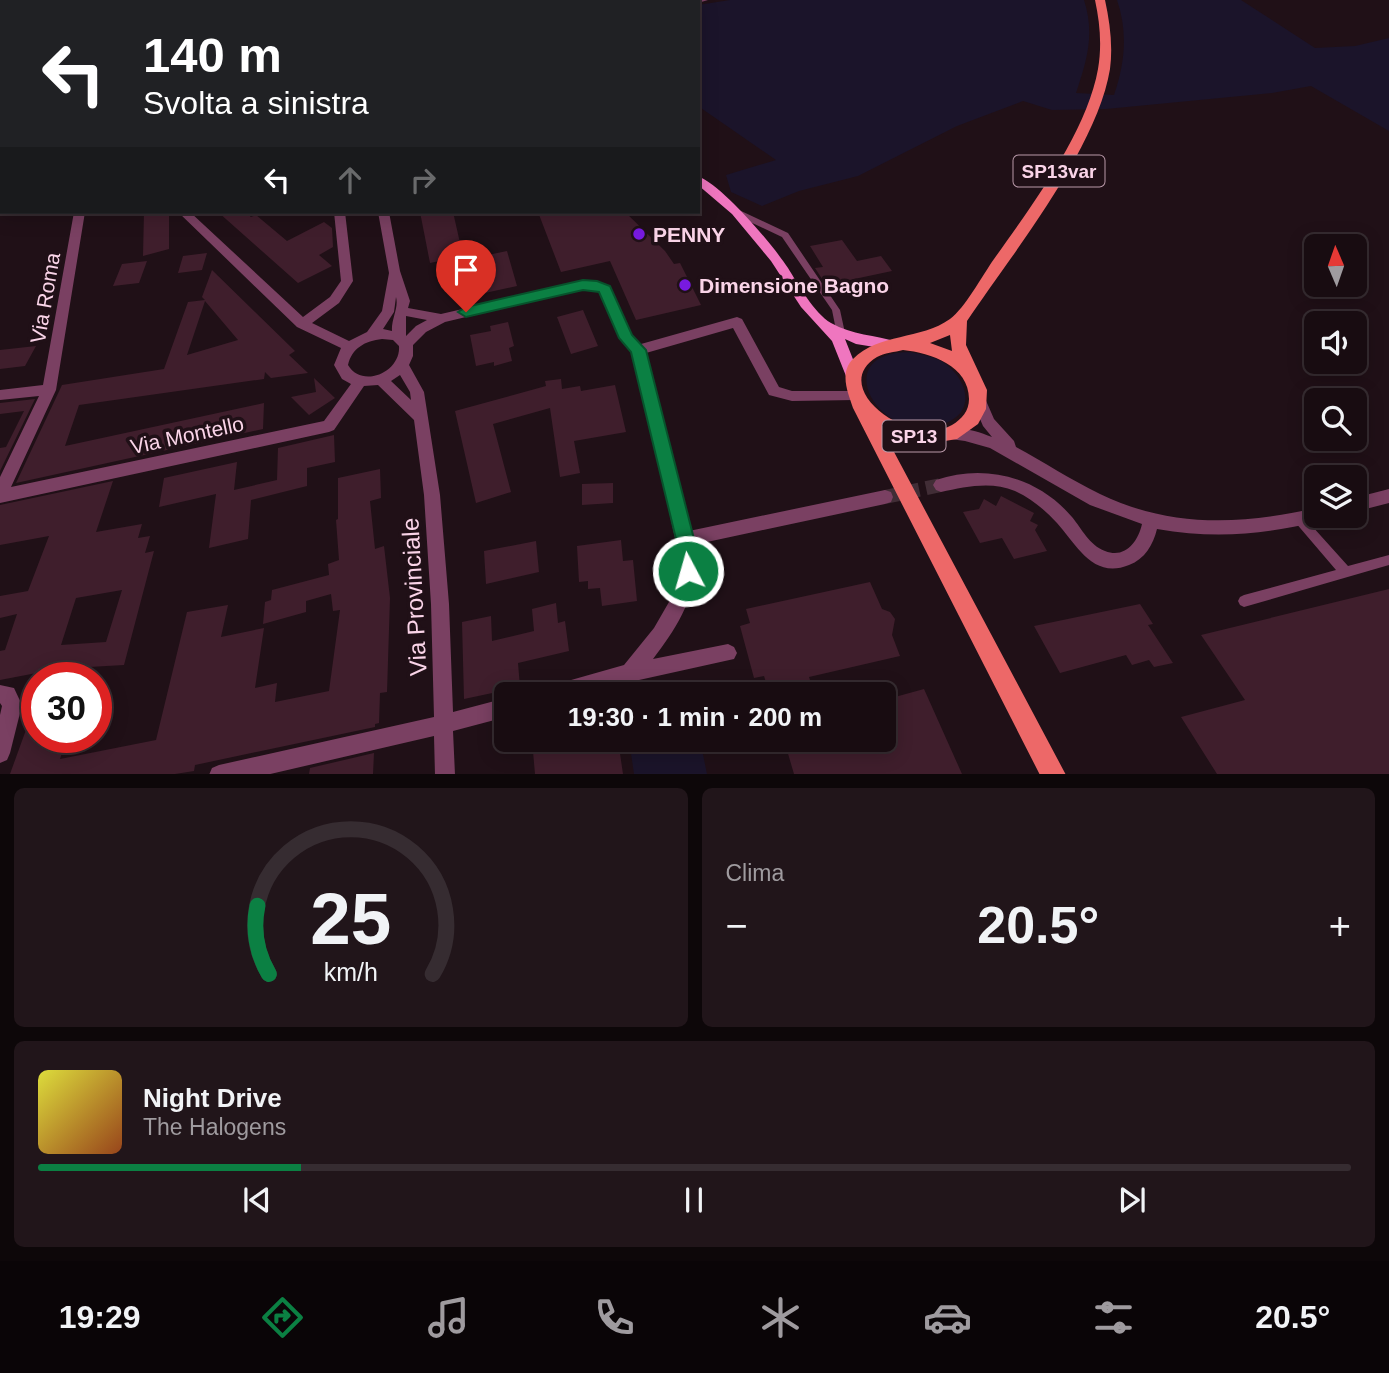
<!DOCTYPE html>
<html lang="it">
<meta charset="utf-8">
<style>
:root{--surface:#180c11;--page:#21151a;--text:#f1f3f6;--muted:#9f9b9f;--line:#362c31;--accent:#0b8043}
body{margin:0;font-family:Helvetica,sans-serif;background:var(--page);color:var(--text);height:100vh;display:flex;flex-direction:column;font-size:26px;white-space:nowrap}
*{box-sizing:border-box;margin:0}
p{font-size:23px;color:var(--muted)}
.icon{flex:none;width:38px;height:38px;fill:none;stroke:currentColor;stroke-width:2;stroke-linecap:round;stroke-linejoin:round}
.map{position:relative;height:774px;overflow:hidden}
.details{display:flex;flex-direction:column;gap:14px;padding:14px;background:#0d0709;flex:1}
.details>*{flex:none}
.banner{position:absolute;left:0px;top:0px;width:700px;height:214px;box-shadow:0 4px 18px #0003,0 0 0 2px var(--line);background:#202124;color:#fff;overflow:hidden}
.needle{width:46px;rotate:358deg}
.controls{position:absolute;left:1304px;top:234px;display:grid;gap:14px}
.controls a{display:grid;place-items:center;width:63px;height:63px;border-radius:10px;background:var(--surface);box-shadow:0 4px 18px #0003,0 0 0 2px var(--line);font-size:35px}
.speed{position:absolute;left:21px;top:662px;display:flex;gap:14px;font-size:35px;font-weight:700;text-align:center}
.speed>*{display:grid;place-content:center;width:91px;height:91px;border-radius:50%;background:var(--surface);box-shadow:0 4px 18px #0003,0 0 0 2px var(--line);line-height:1}
.speed .limit{border:10px solid #d22;background:#fff;color:#111}
.pin{position:absolute;display:grid;place-items:center;width:60px;height:60px;color:#fff;margin:-72px -30px;border-radius:50% 50% 50% 0;rotate:-45deg;box-shadow:0 0 7px #0007}
.pin .icon{rotate:45deg}
.me{position:absolute;width:77px;margin:-38px;rotate:354deg;stroke-linejoin:round;filter:drop-shadow(0 0 5px #0008)}
.turn{display:flex;align-items:center;gap:24px;height:147px;padding:0 28px;font-size:32px}
.turn .icon{width:91px;height:91px;stroke-width:2.5}
.turn b{display:block;font-size:49px;line-height:60px}
.lanes{display:flex;align-items:center;height:66px;padding:0 28px;background:#0003;justify-content:center;gap:35px;direction:ltr}
.lanes .off{opacity:.35}
.big{font-size:52px;font-weight:700;line-height:1.1}
.details .widget{flex:1;display:flex;flex-direction:column;justify-content:center;gap:10px;min-width:0;padding:0 24px;border-radius:10px;background:var(--page)}
.details .dial{align-items:center;gap:0}
.dial svg{height:182px;overflow:visible;fill:none;stroke:var(--line);stroke-width:7;stroke-linecap:round;text-anchor:middle}
.dial text{fill:var(--text);stroke:none}
.song{display:flex;align-items:center;gap:21px}
.cover{width:84px;height:84px;border-radius:10px;background:linear-gradient(135deg,hsl(60 70% 55%),hsl(20 70% 35%))}
.played{height:7px;border-radius:4px;background:linear-gradient(90deg,var(--accent) 20%,var(--line) 20%)}
.keys{display:flex;justify-content:space-around;direction:ltr}
.heat{display:flex;justify-content:space-between;align-items:center;font-size:38px;direction:ltr}
.details .tiles{flex:1;display:grid;gap:14px;grid-template-columns:1fr 1fr}
.widget:last-child{grid-column:span 2}
.trip{position:absolute;left:494px;top:682px;width:402px;height:70px;border-radius:10px;background:var(--surface);box-shadow:0 4px 18px #0003,0 0 0 2px var(--line);font-weight:700;line-height:70px;text-align:center}
.tab-bar{display:flex;height:112px;justify-content:space-around;align-items:center;background:#0a0507;color:var(--muted)}
.tab-bar .icon{width:49px;height:49px}
.tab-bar .on{color:var(--accent)}
.tab-bar b{font-size:32px;color:var(--text)}
.map>svg:first-child{display:block}
</style>
<div class="map">
<svg width="1389" height="775" viewBox="0 0 1389 775">
<rect width="100%" height="100%" fill="#201017"/>
<path fill="#1b142a" d="M 730,0 L 1084,0 C 1095,34 1087,60 1076,93 L 1114,95 C 1125,63 1128,32 1117,0 L 1241,0 L 1315,48 L 1355,46 L 1389,38 L 1389,131 L 1311,86 L 1272,93 L 1106,109 L 1052,110 L 1023,101 L 957,126 L 858,176 L 799,191 L 762,206 L 731,192 L 726,175 L 776,160 L 698,106 L 698,5 Z
M 910,352 C 920,354 931,356 941,361 C 965,375 979,410 946,423 C 881,450 824,352 910,352 Z
M 629,740 L 700,740 L 707,774 L 634,774 Z"/>
<path fill="#3f1e2c" fill-rule="evenodd" d="M 144,212 L 169,212 L 169,249 L 143,256 Z
M 218,212 L 245,212 L 251,217 L 256,215 L 287,241 L 324,222 L 332,228 L 333,247 L 319,255 L 332,266 L 298,283 Z
M 420,212 L 453,212 L 463,256 L 430,263 Z
M 538,212 L 625,212 L 665,251 L 674,264 L 680,263 L 701,305 L 636,320 L 610,261 L 561,272 Z
M 842,240 L 857,261 L 881,256 L 892,271 L 826,285 L 815,268 L 823,267 L 810,246 Z
M 507,251 L 517,286 L 462,298 L 454,262 Z
M 207,253 L 202,270 L 178,273 L 183,256 Z
M 147,261 L 139,283 L 113,286 L 122,264 Z
M 212,270 L 295,351 L 289,355 L 308,373 L 271,378 L 265,372 L 264,379 L 79,405 L 65,446 L 264,403 L 263,429 L 16,483 L 62,385 L 164,369 L 188,302 L 205,300 L 202,297 ZM 205,301 L 238,340 L 187,355 Z
M 583,310 L 598,346 L 571,354 L 557,317 Z
M 508,322 L 514,346 L 509,348 L 512,361 L 494,366 L 494,362 L 476,366 L 470,335 L 491,331 L 490,326 Z
M 36,346 L 25,366 L 0,369 L 0,350 Z
M 314,378 L 335,398 L 309,415 L 291,397 L 316,392 Z
M 561,379 L 562,389 L 580,386 L 581,391 L 615,385 L 626,432 L 574,441 L 580,473 L 560,477 L 550,408 L 493,424 L 511,492 L 476,503 L 455,411 L 546,386 L 545,381 Z
M 35,399 L 0,471 L 0,448 L 6,447 L 24,411 L 0,414 L 0,403 Z
M 334,435 L 335,462 L 307,468 L 307,486 L 251,500 L 248,539 L 209,548 L 216,494 L 159,507 L 164,478 L 237,462 L 234,490 L 277,480 L 278,448 Z
M 380,469 L 381,498 L 370,501 L 375,549 L 384,546 L 390,598 L 387,692 L 380,693 L 379,723 L 375,724 L 375,727 L 195,765 L 194,771 L 175,774 L 10,774 L 35,705 L 37,706 L 37,737 L 67,737 L 60,759 L 156,740 L 187,612 L 228,605 L 221,637 L 264,628 L 255,688 L 277,683 L 275,702 L 329,691 L 340,610 L 333,611 L 331,594 L 306,601 L 306,612 L 263,624 L 265,602 L 271,600 L 272,590 L 329,575 L 328,564 L 339,560 L 336,520 L 338,519 L 338,478 Z
M 113,481 L 96,532 L 142,524 L 138,538 L 150,536 L 145,553 L 154,551 L 124,665 L 89,667 L 86,677 L 44,677 L 47,671 L 0,680 L 0,651 L 5,650 L 17,614 L 0,618 L 0,596 L 28,591 L 49,536 L 0,545 L 0,505 ZM 122,590 L 106,642 L 61,645 L 76,598 Z
M 613,483 L 613,503 L 582,505 L 582,484 Z
M 1001,496 L 1034,513 L 1030,521 L 1038,525 L 1035,530 L 1047,551 L 1014,559 L 1002,538 L 980,543 L 963,512 L 979,509 L 984,499 L 996,506 Z
M 621,540 L 623,561 L 633,560 L 637,601 L 602,606 L 600,588 L 588,589 L 588,581 L 579,582 L 577,546 Z
M 536,541 L 539,572 L 486,584 L 484,551 Z
M 870,582 L 882,609 L 890,612 L 895,619 L 892,635 L 900,656 L 809,677 L 815,695 L 770,695 L 764,676 L 754,678 L 740,626 L 750,623 L 746,609 Z
M 1389,589 L 1389,774 L 1217,774 L 1181,717 L 1245,700 L 1201,635 Z
M 556,603 L 558,623 L 565,621 L 569,651 L 518,663 L 520,687 L 464,699 L 462,622 L 491,616 L 492,641 L 534,631 L 532,609 Z
M 1140,604 L 1153,624 L 1148,625 L 1173,663 L 1154,667 L 1149,660 L 1132,665 L 1126,655 L 1060,673 L 1034,626 Z
M 924,689 L 962,774 L 794,774 L 784,740 L 884,740 L 884,700 Z
M 532,740 L 618,740 L 623,774 L 535,774 Z
M 374,753 L 373,774 L 309,774 L 310,768 Z"/>
<g fill="none" stroke-linecap="round" stroke-linejoin="round">
<path stroke="#412d36" stroke-width="14" stroke-dasharray="14 7" stroke-linecap="butt" d="M 885,497 L 941,485"/>
<path fill="#7a4062" fill-rule="evenodd" d="M 183,0 L 196,0 L 192,2 L 178,2 Z
M 307,0 L 313,0 L 313,2 L 307,2 Z
M 327,0 L 333,0 L 333,2 L 327,2 Z
M 505,0 L 511,0 L 512,2 L 506,2 Z
M 559,0 L 565,0 L 566,2 L 560,2 Z
M 696,0 L 708,0 L 698,3 L 691,2 Z
M 733,210 L 739,210 L 788,233 L 840,310 L 845,333 L 843,335 L 837,335 L 832,310 L 782,237 L 733,214 Z
M 1299,514 L 1303,516 L 1348,566 L 1389,555 L 1389,565 L 1244,607 L 1240,605 L 1238,601 L 1240,597 L 1244,595 L 1336,570 L 1295,522 L 1293,519 L 1295,516 Z"/>
<path fill="#7a4062" fill-rule="evenodd" d="M 111,0 L 119,0 L 110,2 Z
M 350,0 L 358,0 L 349,2 Z
M 0,30 L 2,30 L 2,36 L 0,36 Z
M 0,46 L 2,46 L 2,52 L 0,52 Z
M 0,65 L 2,65 L 2,71 L 0,71 Z
M 0,159 L 2,159 L 2,165 L 0,165 Z
M 74,212 L 85,212 L 56,390 L 11,487 L 324,421 L 351,384 L 342,379 L 334,365 L 341,348 L 297,327 L 178,212 L 190,212 L 303,317 L 330,297 L 341,281 L 334,212 L 345,212 L 353,281 L 339,303 L 312,323 L 349,341 L 367,332 L 382,311 L 389,273 L 378,212 L 389,212 L 400,271 L 410,301 L 408,308 L 441,314 L 579,282 L 594,281 L 609,286 L 631,335 L 641,344 L 737,317 L 742,319 L 779,387 L 792,391 L 860,391 L 862,395 L 860,399 L 855,400 L 792,401 L 769,395 L 733,328 L 646,353 L 689,531 L 885,490 L 891,492 L 893,497 L 891,502 L 885,504 L 693,545 C 703,587 678,627 653,659 L 728,644 L 734,647 L 737,653 L 734,659 L 630,682 L 585,695 L 541,695 L 543,688 L 550,686 L 624,665 L 654,628 L 669,602 L 678,576 L 680,560 L 633,352 L 619,338 L 600,292 L 593,289 L 579,290 L 445,322 L 426,332 L 413,345 L 413,356 L 409,365 L 424,392 L 440,495 L 449,604 L 453,712 L 506,698 L 506,717 L 453,731 L 455,775 L 435,775 L 434,736 L 266,775 L 209,775 L 212,768 L 219,765 L 434,717 L 431,604 L 424,495 L 414,420 L 378,385 L 364,386 L 334,430 L 329,432 L 0,503 L 0,477 L 39,396 L 0,400 L 0,390 L 43,385 ZM 396,297 C 399,308 391,319 392,331 L 383,329 L 394,312 ZM 406,316 L 427,320 L 416,326 L 406,336 ZM 382,339 L 393,340 L 399,346 C 401,372 362,389 348,365 C 352,348 365,341 382,339 ZM 400,375 L 410,392 L 411,400 L 391,381 Z
M 979,395 L 984,396 L 994,419 L 1014,441 L 1016,447 C 1044,462 1071,480 1100,494 C 1170,528 1242,525 1316,508 L 1316,516 L 1323,516 L 1322,520 L 1316,522 C 1260,535 1214,539 1157,529 C 1153,545 1145,559 1129,565 C 1093,580 1076,544 1057,523 C 1045,510 1031,498 1015,491 C 991,481 965,487 941,492 L 936,490 L 933,485 L 936,480 C 985,463 1038,477 1072,517 C 1082,529 1089,545 1105,551 C 1125,559 1138,542 1142,524 L 1090,505 L 990,448 L 965,441 L 943,438 L 941,434 L 943,430 C 959,425 977,431 992,437 L 983,426 L 972,400 L 974,396 Z
M 1389,489 L 1389,503 L 1354,512 L 1354,498 Z
M 0,685 L 14,688 L 22,705 L 10,753 L 7,760 L 0,763 L 0,715 L 2,706 L 0,703 Z"/>
<path fill="#ef76bf" fill-rule="evenodd" d="M 483,0 L 491,0 L 493,2 L 484,2 Z
M 698,176 C 724,187 772,244 788,268 C 798,284 814,313 831,323 C 852,335 875,335 898,342 L 900,345 L 898,348 L 893,350 L 856,344 L 845,339 L 860,377 L 853,382 L 848,381 L 832,341 L 801,307 L 771,261 L 732,214 L 698,185 Z"/>
<path fill="#ed6868" fill-rule="evenodd" d="M 1095,0 L 1105,0 C 1110,23 1113,46 1110,69 C 1097,149 1012,254 967,321 L 966,345 L 987,390 L 986,409 L 978,424 L 957,439 L 921,445 L 885,435 L 1066,775 L 1040,775 L 853,408 C 848,393 839,373 853,359 C 878,333 921,340 950,319 C 965,308 982,276 994,259 C 1031,207 1087,132 1098,69 C 1102,46 1100,23 1095,0 ZM 950,335 L 952,351 L 930,343 ZM 903,350 C 931,353 969,366 969,399 C 969,411 962,419 952,425 C 909,449 827,387 877,357 C 884,353 895,352 903,350 Z"/>
</g>
<path fill="#0b8043" stroke="#07532c" stroke-width="2" d="M 583,280 L 597,281 L 610,286 L 632,335 L 646,350 L 694,539 L 698,571 L 695,577 L 688,579 L 681,577 L 676,539 L 631,352 L 619,338 L 599,292 L 583,290 L 466,317 L 458,312 L 466,307 Z"/>
<g fill="#781ae0" stroke="#201017" stroke-width="2.5">
<circle cx="639" cy="234" r="7"/>
<circle cx="685" cy="285" r="7"/>
</g>
<g text-anchor="middle" dominant-baseline="central" stroke-width="7" stroke-linejoin="round" paint-order="stroke">
<g fill="#201017" stroke="#b999a9" stroke-width="2">
<rect x="1013.5" y="155.5" width="91" height="31" rx="5"/>
<rect x="882.5" y="420.5" width="63" height="31" rx="5"/>
</g>
<g font-size="19" font-weight="bold" fill="#fad4e8">
<text x="1059" y="171">SP13var</text>
<text x="914" y="436">SP13</text>
</g>
<g font-size="21" font-weight="bold" fill="#fad4e8" stroke="#201017" text-anchor="start">
<text x="653" y="234">PENNY</text>
<text x="699" y="285">Dimensione Bagno</text>
</g>
<g font-size="21" fill="#fad4e8" stroke="#201017">
<text transform="translate(45 298) rotate(-80)">Via Roma</text>
<text transform="translate(187 435) rotate(-12)">Via Montello</text>
</g>
<g font-size="24" fill="#fad4e8" stroke="#201017">
<text transform="translate(414 597) rotate(-93)">Via Provinciale</text>
</g>
</g>
</svg>
<div class="controls">
<a><svg class="needle" viewBox="-14 -14 28 28"><path d="M0-13l5 13h-10z" fill="#e53935"/><path d="M0 13l5-13h-10z" fill="#9f9b9f"/></svg></a>
<a><svg class="icon" aria-label="sound" viewBox="0 0 24 24"><path d="M4 9h4l5-4v14l-5-4H4zM17 9q2 3 0 6"/></svg></a>
<a><svg class="icon" aria-label="search" viewBox="0 0 24 24"><circle cx="10" cy="10" r="6"/><path d="M15 15l6 6"/></svg></a>
<a><svg class="icon" aria-label="layers" viewBox="0 0 24 24"><path d="M12 4l9 5-9 5-9-5zM3 14l9 5 9-5"/></svg></a>
</div>
<div class="speed"><div class="limit">30</div></div>
<div class="pin" style="left:466px;top:312px;background:#d93025"><svg class="icon" aria-label="arrive" viewBox="0 0 24 24"><path d="M6 21V4h12l-3 4 3 4H6"/></svg></div>
<svg class="me" style="left:688px;top:571px" viewBox="-20 -20 40 40"><circle r="17" fill="#0b8043" stroke="#fff" stroke-width="3"/><path d="M0-11L8 9 0 5-8 9z" fill="#fff"/></svg>
<div class="trip">19:30 · 1 min · 200 m</div>
<div class="banner">
<div class="turn"><svg class="icon" aria-label="left" viewBox="0 0 24 24"><path d="M17 20v-9H6M10 6l-5 5 5 5"/></svg><div><b>140 m</b>Svolta a sinistra</div></div>
<div class="lanes"><svg class="icon" aria-label="left" viewBox="0 0 24 24"><path d="M17 20v-9H6M10 6l-5 5 5 5"/></svg><svg class="icon off" aria-label="ahead" viewBox="0 0 24 24"><path d="M12 20V5M6 11l6-6 6 6"/></svg><svg class="icon off" aria-label="right" viewBox="0 0 24 24"><path d="M7 20v-9h11M14 6l5 5-5 5"/></svg></div>
</div>
</div>
<section class="details">
<div class="tiles">
<div class="widget dial"><svg viewBox="0 0 100 80">
<path d="M14 69A42 42 0 1 1 86 69"/>
<path d="M14 69A42 42 0 0 1 9 39" stroke="#0b8043"/>
<text x="50" y="56" font-size="32" font-weight="700">25</text>
<text x="50" y="72" font-size="11">km/h</text>
</svg></div>
<div class="widget"><p>Clima</p>
<div class="heat"><a>−</a><b class="big">20.5°</b><a>+</a></div>
</div>
<div class="widget">
<div class="song"><i class="cover"></i><div><b>Night Drive</b><p>The Halogens</p></div></div>
<div class="played"></div>
<div class="keys"><svg class="icon" aria-label="previous" viewBox="0 0 24 24"><path d="M18 5L8 12l10 7zM5 5v14"/></svg><svg class="icon" aria-label="pause" viewBox="0 0 24 24"><path d="M8 5v14M16 5v14"/></svg><svg class="icon" aria-label="next" viewBox="0 0 24 24"><path d="M6 5l10 7-10 7zM19 5v14"/></svg></div>
</div>
</div>
</section>
<nav class="tab-bar">
<b>19:29</b>
<svg class="icon on" aria-label="directions" viewBox="0 0 24 24"><path d="M12 3l9 9-9 9-9-9zM9 14v-3h6M13 9l2 2-2 2"/></svg>
<svg class="icon" aria-label="music" viewBox="0 0 24 24"><path d="M9 18V5l10-2v13"/><circle cx="6" cy="18" r="3"/><circle cx="16" cy="16" r="3"/></svg>
<svg class="icon" aria-label="phone" viewBox="0 0 24 24"><path d="M5 4h4l2 5-3 2q2 4 5 5l2-3 5 2v4C11 20 4 13 5 4z"/></svg>
<svg class="icon" aria-label="climate" viewBox="0 0 24 24"><path d="M12 3v18M4 7l16 10M4 17L20 7"/></svg>
<svg class="icon" aria-label="car" viewBox="0 0 24 24"><path d="M5 17H2v-5l4-1 3-4h7l3 4 3 1v5h-3M9 17h6M6 11h13"/><circle cx="7" cy="17" r="2"/><circle cx="17" cy="17" r="2"/></svg>
<svg class="icon" aria-label="filters" viewBox="0 0 24 24"><path d="M4 7h16M4 17h16"/><circle cx="9" cy="7" r="2"/><circle cx="15" cy="17" r="2"/></svg>
<b>20.5°</b>
</nav>
